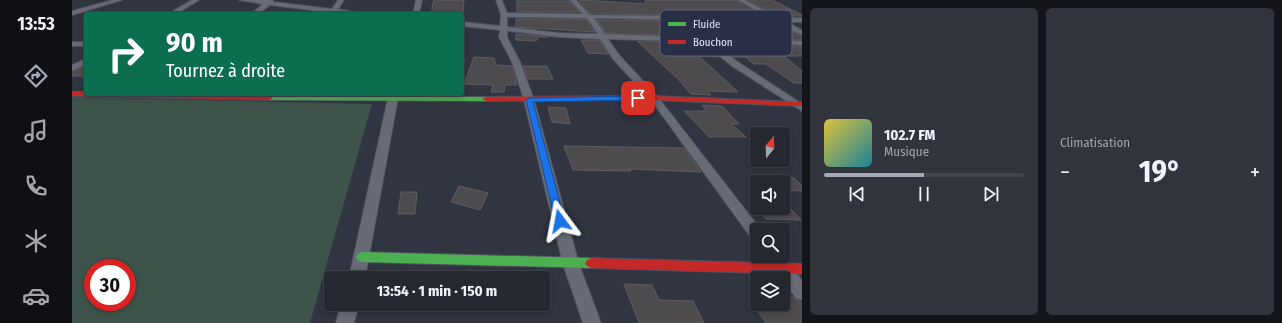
<!DOCTYPE html>
<html lang="fr">
<meta charset="utf-8">
<style>
:root{--surface:#252731;--page:#31333d;--text:#f1f3f6;--muted:#a3a5ab;--line:#42444d;--accent:#a4a8b7}
body{margin:0;font-family:"Fira Sans Condensed",sans-serif;background:var(--page);color:var(--text);height:100vh;display:flex;flex-direction:column;font-size:15px;white-space:nowrap}
*{box-sizing:border-box;margin:0}
p{font-size:13px;color:var(--muted)}
.icon{flex:none;width:22px;height:22px;fill:none;stroke:currentColor;stroke-width:2;stroke-linecap:round;stroke-linejoin:round}
.map{position:relative;flex:1;overflow:hidden}
.panel{display:flex;flex-direction:column;gap:8px;padding:8px;background:#14151b;width:480px}
.panel>*{flex:none}
.banner{position:absolute;left:12px;top:12px;width:380px;height:84px;border-radius:4px;box-shadow:0 2px 6px #0003,0 0 0 1px var(--line);background:#0b6e4f;color:#fff;overflow:hidden}
.needle{width:26px;rotate:19deg}
.buttons{position:absolute;left:678px;top:127px;display:grid;gap:8px}
.buttons a{display:grid;place-items:center;width:40px;height:40px;border-radius:4px;background:var(--surface);box-shadow:0 2px 6px #0003,0 0 0 1px var(--line);font-size:20px}
.speed{position:absolute;left:12px;top:259px;display:flex;gap:8px;font-size:20px;font-weight:700;text-align:center}
.speed>*{display:grid;place-content:center;width:52px;height:52px;border-radius:50%;background:var(--surface);box-shadow:0 2px 6px #0003,0 0 0 1px var(--line);line-height:1}
.speed .limit{border:6px solid #d22;background:#fff;color:#111}
.pin{position:absolute;display:grid;place-items:center;width:34px;height:34px;color:#fff;margin:-17px;border-radius:8px;box-shadow:0 2px 6px #0006}
.me{position:absolute;width:44px;margin:-22px;rotate:347deg;stroke-linejoin:round;filter:drop-shadow(0 0 3px #0008)}
.turn{display:flex;align-items:center;gap:14px;height:84px;padding:0 16px;font-size:18px}
.turn .icon{width:52px;height:52px;stroke-width:2.5}
.turn b{display:block;font-size:28px;line-height:34px}
.big{font-size:30px;font-weight:700;line-height:1.1}
.panel .tile{flex:1;display:flex;flex-direction:column;justify-content:center;gap:6px;min-width:0;padding:0 14px;border-radius:6px;background:var(--page)}
.song{display:flex;align-items:center;gap:12px}
.cover{width:48px;height:48px;border-radius:6px;background:linear-gradient(135deg,hsl(50 70% 55%),hsl(190 70% 35%))}
.played{height:4px;border-radius:2px;background:linear-gradient(90deg,var(--accent) 50%,var(--line) 50%)}
.keys{display:flex;justify-content:space-around;direction:ltr}
.heat{display:flex;justify-content:space-between;align-items:center;font-size:22px;direction:ltr}
.panel .tiles{flex:1;display:grid;gap:8px;grid-template-columns:repeat(2,1fr)}
.trip{position:absolute;left:252px;top:271px;width:226px;height:40px;border-radius:4px;background:var(--surface);box-shadow:0 2px 6px #0003,0 0 0 1px var(--line);font-weight:700;line-height:40px;text-align:center}
main{display:flex;flex:1;min-height:0}
.menu{display:flex;flex-direction:column;width:72px;justify-content:space-around;align-items:center;background:#0f1014;color:var(--muted)}
.menu .icon{width:28px;height:28px}
.menu .on{color:var(--accent)}
.menu b{font-size:18px;color:var(--text)}
.map>svg:first-child{display:block}
</style>
<main>
<nav class="menu">
<b>13:53</b>
<svg class="icon on" aria-label="directions" viewBox="0 0 24 24"><path d="M12 3l9 9-9 9-9-9zM9 14v-3h6M13 9l2 2-2 2"/></svg>
<svg class="icon" aria-label="music" viewBox="0 0 24 24"><path d="M9 18V5l10-2v13"/><circle cx="6" cy="18" r="3"/><circle cx="16" cy="16" r="3"/></svg>
<svg class="icon" aria-label="phone" viewBox="0 0 24 24"><path d="M5 4h4l2 5-3 2q2 4 5 5l2-3 5 2v4C11 20 4 13 5 4z"/></svg>
<svg class="icon" aria-label="climate" viewBox="0 0 24 24"><path d="M12 3v18M4 7l16 10M4 17L20 7"/></svg>
<svg class="icon" aria-label="car" viewBox="0 0 24 24"><path d="M5 17H2v-5l4-1 3-4h7l3 4 3 1v5h-3M9 17h6M6 11h13"/><circle cx="7" cy="17" r="2"/><circle cx="17" cy="17" r="2"/></svg>
</nav>
<div class="map">
<svg width="730" height="323" viewBox="0 0 730 323">
<rect width="100%" height="100%" fill="#313441"/>
<path fill="#3e544a" fill-rule="evenodd" d="M 0,97 L 300,104 L 238,323 L 0,323 ZM 21,268 L 55,268 L 55,302 L 21,302 Z"/>
<path fill="#4e4b4e" stroke="#5f5c5f" d="M 362,0 L 392,0 L 391,14 L 360,14 L 360,7 Z
M 509,0 L 574,4 L 573,0 L 665,0 L 691,15 L 519,14 L 507,1 Z
M 676,0 L 700,0 L 730,15 L 730,16 L 706,16 Z
M 445,1 L 497,1 L 508,12 L 445,12 Z
M 444,19 L 514,19 L 523,32 L 444,27 Z
M 525,20 L 704,23 L 730,36 L 730,40 L 534,33 Z
M 444,34 L 476,37 L 466,37 L 464,41 L 444,40 Z
M 509,40 L 527,40 L 536,54 L 516,53 Z
M 565,41 L 629,43 L 646,57 L 627,56 L 666,92 L 635,91 L 639,95 L 619,94 L 606,79 Z
M 644,44 L 730,46 L 730,56 L 712,56 L 730,71 L 730,83 L 722,83 L 694,64 L 681,64 L 674,57 L 662,57 Z
M 402,57 L 422,58 L 424,65 L 440,66 L 445,85 L 433,85 L 432,92 L 419,92 L 421,85 L 392,84 Z
M 14,66 L 14,76 L 0,76 L 0,72 Z
M 451,66 L 475,66 L 481,79 L 456,79 Z
M 630,105 L 650,106 L 667,124 L 659,124 L 674,137 L 637,137 L 612,111 L 634,111 Z
M 476,107 L 494,108 L 498,124 L 480,122 Z
M 492,146 L 612,148 L 629,172 L 557,169 L 559,171 L 501,170 Z
M 711,178 L 722,178 L 730,186 L 730,191 L 711,190 Z
M 387,186 L 416,193 L 408,210 L 379,202 Z
M 329,192 L 345,192 L 343,214 L 326,214 Z
M 684,208 L 718,208 L 729,220 L 694,219 Z
M 552,284 L 580,285 L 587,300 L 621,301 L 632,323 L 567,323 Z
M 711,297 L 721,297 L 730,303 L 730,323 L 694,323 L 681,304 L 711,304 Z"/>
<g fill="none" stroke-linecap="round" stroke-linejoin="round">
<defs>
<path id="street" d="M 41,0 L 50,0 L 0,15 L 0,11 Z
M 120,0 L 127,0 L 104,14 L 96,14 Z
M 167,0 L 201,0 L 201,2 L 260,9 L 266,0 L 272,0 L 266,9 L 294,14 L 262,13 L 198,5 L 186,14 L 179,14 L 191,4 Z
M 344,0 L 350,0 L 347,14 L 341,14 Z
M 424,0 L 430,0 L 435,13 L 511,14 L 498,0 L 504,0 L 518,15 L 697,17 L 666,0 L 673,0 L 706,18 L 730,18 L 730,22 L 714,22 L 730,30 L 730,35 L 704,22 L 522,18 L 533,34 L 730,41 L 730,45 L 639,42 L 666,62 L 730,104 L 730,111 L 660,66 L 630,42 L 536,39 L 547,55 L 585,96 L 689,230 L 685,230 L 685,241 L 680,239 L 579,100 L 541,59 L 528,39 L 487,37 L 435,31 L 435,37 L 448,62 L 462,100 L 507,264 L 529,323 L 511,323 L 491,264 L 452,100 L 440,62 L 427,37 L 428,30 L 390,26 L 390,22 L 428,26 L 429,15 ZM 435,17 L 515,18 L 526,34 L 487,33 L 435,27 Z
M 0,42 L 14,42 L 14,46 L 0,46 Z
M 14,59 L 14,64 L 0,71 L 0,65 Z
M 319,94 L 329,94 L 326,98 L 293,278 L 277,278 L 316,98 Z
M 693,256 L 710,256 L 730,280 L 730,300 L 724,298 L 711,281 L 711,278 L 709,278 Z
M 269,304 L 287,304 L 282,323 L 264,323 Z"/>
<path id="fast" d="M 194,96 L 414,97 L 418,99 L 414,101 L 197,100 L 193,98 Z
M 290,252 L 519,258 L 523,260 L 525,263 L 523,266 L 519,268 L 290,262 L 286,260 L 284,257 L 286,254 Z"/>
<path id="jam" d="M 0,92 L 14,92 L 14,94 L 197,96 L 201,98 L 197,100 L 0,96 Z
M 582,96 L 730,102 L 730,106 L 582,100 L 414,101 L 410,99 L 414,97 Z
M 519,258 L 730,264 L 730,274 L 519,268 L 515,266 L 513,263 L 515,260 Z"/>
</defs>
<use href="#street" stroke="#4f515d" stroke-width="2"/>
<use href="#fast" stroke="#4f515d" stroke-width="2"/>
<use href="#jam" stroke="#4f515d" stroke-width="2"/>
<use href="#street" fill="#686a76" fill-rule="evenodd"/>
<use href="#fast" fill="#4caf50" fill-rule="evenodd"/>
<use href="#jam" fill="#c62828" fill-rule="evenodd"/>
</g>
<path fill="#1a73e8" stroke="#114b97" d="M 566,96 L 570,98 L 569,100 L 461,102 L 493,221 L 491,224 L 484,224 L 454,100 L 457,98 Z"/>
<rect x="588" y="10" width="132" height="46" rx="6" fill="#2a2f48" stroke="#61667d" stroke-width="1"/>
<rect x="596" y="22" width="18" height="4" fill="#4caf50"/>
<rect x="596" y="40" width="18" height="4" fill="#c62828"/>
<g font-size="11" fill="#e2e6f7">
<text x="621" y="28">Fluide</text>
<text x="621" y="46">Bouchon</text>
</g>
</svg>
<div class="buttons">
<a><svg class="needle" viewBox="-14 -14 28 28"><path d="M0-13l5 13h-10z" fill="#e53935"/><path d="M0 13l5-13h-10z" fill="#a3a5ab"/></svg></a>
<a><svg class="icon" aria-label="sound" viewBox="0 0 24 24"><path d="M4 9h4l5-4v14l-5-4H4zM17 9q2 3 0 6"/></svg></a>
<a><svg class="icon" aria-label="search" viewBox="0 0 24 24"><circle cx="10" cy="10" r="6"/><path d="M15 15l6 6"/></svg></a>
<a><svg class="icon" aria-label="layers" viewBox="0 0 24 24"><path d="M12 4l9 5-9 5-9-5zM3 14l9 5 9-5"/></svg></a>
</div>
<div class="speed"><div class="limit">30</div></div>
<div class="pin" style="left:566px;top:98px;background:#d93025"><svg class="icon" aria-label="arrive" viewBox="0 0 24 24"><path d="M6 21V4h12l-3 4 3 4H6"/></svg></div>
<svg class="me" style="left:488px;top:221px" viewBox="-20 -20 40 40"><path d="M0-17L14 15 0 8-14 15z" fill="#1a73e8" stroke="#fff" stroke-width="4"/></svg>
<div class="trip">13:54 · 1 min · 150 m</div>
<div class="banner">
<div class="turn"><svg class="icon" aria-label="right" viewBox="0 0 24 24"><path d="M7 20v-9h11M14 6l5 5-5 5"/></svg><div><b>90 m</b>Tournez à droite</div></div>
</div>
</div>
<section class="panel">
<div class="tiles">
<div class="tile">
<div class="song"><i class="cover"></i><div><b>102.7 FM</b><p>Musique</p></div></div>
<div class="played"></div>
<div class="keys"><svg class="icon" aria-label="previous" viewBox="0 0 24 24"><path d="M18 5L8 12l10 7zM5 5v14"/></svg><svg class="icon" aria-label="pause" viewBox="0 0 24 24"><path d="M8 5v14M16 5v14"/></svg><svg class="icon" aria-label="next" viewBox="0 0 24 24"><path d="M6 5l10 7-10 7zM19 5v14"/></svg></div>
</div>
<div class="tile"><p>Climatisation</p>
<div class="heat"><a>−</a><b class="big">19°</b><a>+</a></div>
</div>
</div>
</section>
</main>
